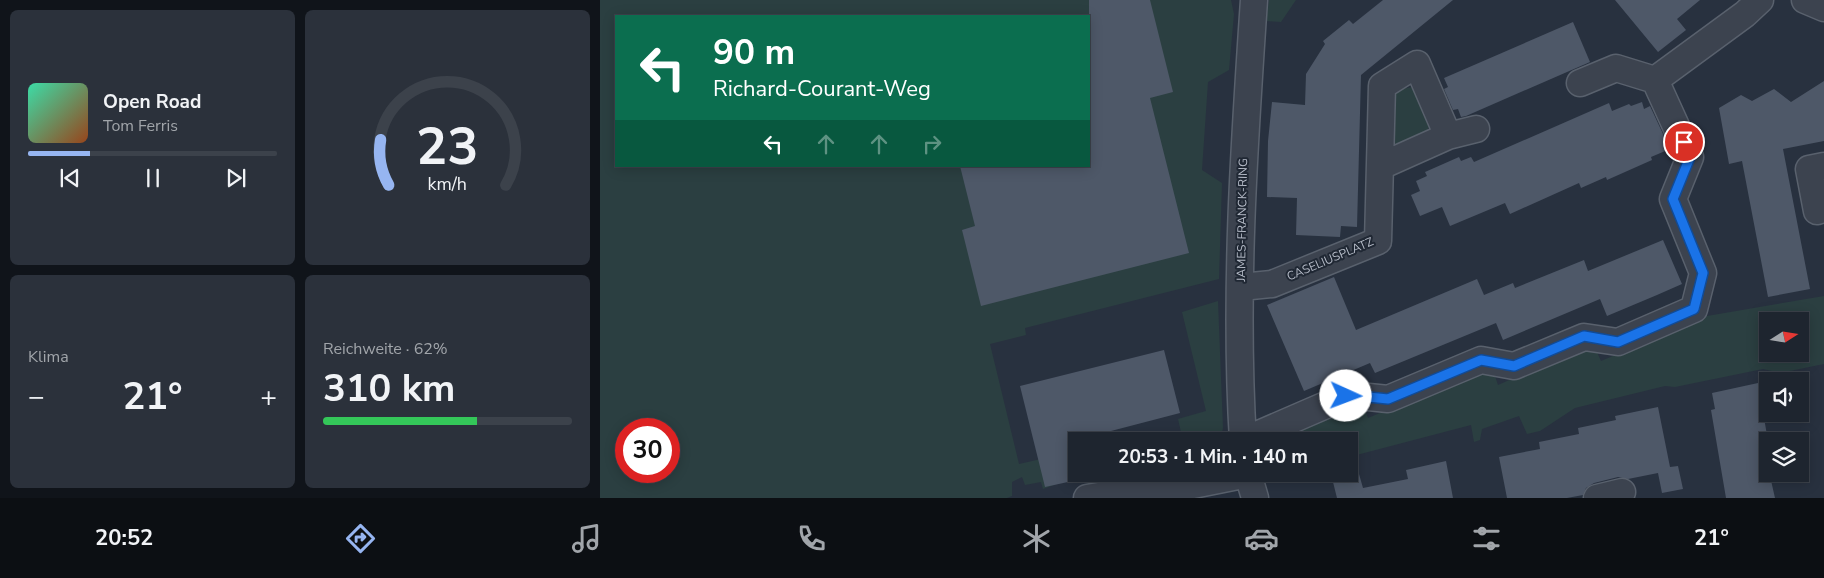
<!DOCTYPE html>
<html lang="de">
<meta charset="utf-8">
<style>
:root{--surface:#1e252f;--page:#2b313b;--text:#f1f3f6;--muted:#a1a5aa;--line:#3c424b;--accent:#96b5f1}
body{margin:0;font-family:"Nunito Sans",sans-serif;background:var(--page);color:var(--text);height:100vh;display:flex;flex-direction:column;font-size:19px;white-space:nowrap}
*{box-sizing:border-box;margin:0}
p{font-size:16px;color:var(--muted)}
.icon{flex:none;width:28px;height:28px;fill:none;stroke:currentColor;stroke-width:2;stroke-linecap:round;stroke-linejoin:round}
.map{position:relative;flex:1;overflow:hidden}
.details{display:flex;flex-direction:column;gap:10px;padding:10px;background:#10141a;width:600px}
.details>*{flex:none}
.guide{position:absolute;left:15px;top:15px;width:475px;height:152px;border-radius:0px;box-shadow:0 2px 12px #0003,0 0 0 1px var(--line);background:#0b6e4f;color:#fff;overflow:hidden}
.needle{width:32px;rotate:78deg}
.controls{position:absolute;left:1159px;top:312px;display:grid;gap:10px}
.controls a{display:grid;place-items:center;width:50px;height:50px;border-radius:0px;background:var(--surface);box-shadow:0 2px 12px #0003,0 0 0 1px var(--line);font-size:25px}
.speed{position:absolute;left:15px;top:418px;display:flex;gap:10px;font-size:25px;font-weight:700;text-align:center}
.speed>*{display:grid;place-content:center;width:65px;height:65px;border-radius:50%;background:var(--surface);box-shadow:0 2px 12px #0003,0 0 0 1px var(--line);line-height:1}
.speed .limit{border:8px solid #d22;background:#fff;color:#111}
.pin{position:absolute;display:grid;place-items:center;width:42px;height:42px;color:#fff;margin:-21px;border:2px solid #fff;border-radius:50%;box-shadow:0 1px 5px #0007}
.me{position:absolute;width:55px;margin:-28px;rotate:92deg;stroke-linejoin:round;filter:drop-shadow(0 0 4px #0008)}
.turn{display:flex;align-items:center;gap:18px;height:105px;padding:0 15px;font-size:22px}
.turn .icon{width:65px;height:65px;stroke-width:2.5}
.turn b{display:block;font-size:35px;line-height:42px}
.lanes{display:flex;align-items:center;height:48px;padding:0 15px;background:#0003;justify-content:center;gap:25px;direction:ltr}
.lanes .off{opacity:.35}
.big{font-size:38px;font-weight:700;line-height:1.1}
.details .tile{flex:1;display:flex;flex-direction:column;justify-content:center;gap:8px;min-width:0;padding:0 18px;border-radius:8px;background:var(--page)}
.details .dial{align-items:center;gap:0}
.dial svg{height:130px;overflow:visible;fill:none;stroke:var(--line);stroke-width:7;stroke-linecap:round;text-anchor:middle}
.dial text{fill:var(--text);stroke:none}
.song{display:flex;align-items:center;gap:15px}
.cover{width:60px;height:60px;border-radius:8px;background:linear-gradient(135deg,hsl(160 70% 55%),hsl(20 70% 35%))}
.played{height:5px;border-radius:2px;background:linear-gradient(90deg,var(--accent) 25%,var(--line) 25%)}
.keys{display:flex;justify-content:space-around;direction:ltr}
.heat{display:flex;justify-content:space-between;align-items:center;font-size:28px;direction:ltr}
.charge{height:8px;border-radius:4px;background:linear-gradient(90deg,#34c759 62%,var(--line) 0)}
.details .tiles{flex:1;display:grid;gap:10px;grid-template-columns:repeat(2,1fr)}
.trip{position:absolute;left:468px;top:432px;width:290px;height:50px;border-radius:0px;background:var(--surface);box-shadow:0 2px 12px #0003,0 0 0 1px var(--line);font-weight:700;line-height:50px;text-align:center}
.menu{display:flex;height:80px;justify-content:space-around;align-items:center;background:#0c0f13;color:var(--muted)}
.menu .icon{width:35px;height:35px}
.menu .on{color:var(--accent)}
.menu b{font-size:22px;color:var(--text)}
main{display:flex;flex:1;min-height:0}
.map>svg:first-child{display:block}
</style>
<main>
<section class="details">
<div class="tiles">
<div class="tile">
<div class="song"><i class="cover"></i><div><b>Open Road</b><p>Tom Ferris</p></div></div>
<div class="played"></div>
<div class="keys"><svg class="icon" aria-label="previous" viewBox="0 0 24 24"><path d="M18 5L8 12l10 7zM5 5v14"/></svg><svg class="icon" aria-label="pause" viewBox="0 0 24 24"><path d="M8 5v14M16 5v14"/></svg><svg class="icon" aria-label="next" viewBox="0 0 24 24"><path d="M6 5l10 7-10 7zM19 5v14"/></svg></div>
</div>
<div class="tile dial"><svg viewBox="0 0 100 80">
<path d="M14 69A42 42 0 1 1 86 69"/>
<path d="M14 69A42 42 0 0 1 9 41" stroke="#96b5f1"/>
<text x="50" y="56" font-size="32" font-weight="700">23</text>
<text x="50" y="72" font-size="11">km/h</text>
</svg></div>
<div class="tile"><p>Klima</p>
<div class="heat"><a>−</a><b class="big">21°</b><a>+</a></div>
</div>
<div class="tile"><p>Reichweite · 62%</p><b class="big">310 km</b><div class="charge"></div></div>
</div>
</section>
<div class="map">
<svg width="1224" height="498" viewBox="0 0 1224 498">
<rect width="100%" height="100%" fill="#28313f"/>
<path fill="#2b3f41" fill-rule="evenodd" d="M 0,0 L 631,0 L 634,14 L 629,70 L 608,82 L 602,170 L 622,183 L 619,279 L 425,328 L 426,335 L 390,344 L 419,464 L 476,451 L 476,474 L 507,474 L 477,480 L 475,473 L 452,478 L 454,485 L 443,489 L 441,482 L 425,485 L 422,477 L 412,482 L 412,496 L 407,498 L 0,498 ZM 16,16 L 489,16 L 489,166 L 16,166 ZM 26,429 L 69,429 L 69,471 L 26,471 Z
M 669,0 L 696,0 L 681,22 L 666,21 Z
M 812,87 L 818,89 L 830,125 L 826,133 L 797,145 L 793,141 L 792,94 L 797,90 Z
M 1224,296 L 1224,364 L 1180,373 L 1163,369 L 1075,387 L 1065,386 L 975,408 L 940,431 L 927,434 L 919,416 L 882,429 L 880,440 L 874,442 L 871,425 L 749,457 L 749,441 L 676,441 L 679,438 L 753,404 L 764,407 L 768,418 L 882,370 L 895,376 L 898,385 L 986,346 L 996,350 L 1001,361 L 1107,316 ZM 1168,321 L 1200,321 L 1200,354 L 1168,354 Z
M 618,301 L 623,428 L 620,441 L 583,441 L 578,419 L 606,411 L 582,312 Z"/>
<path fill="#4e5868" d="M 489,0 L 550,0 L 573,92 L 550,98 L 589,253 L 381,306 L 362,230 L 375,226 L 360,166 L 489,166 Z
M 783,0 L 853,0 L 761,75 L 757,227 L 741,226 L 740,237 L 696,235 L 697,198 L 667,197 L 668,141 L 672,102 L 705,105 L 706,74 L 725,44 L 723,41 L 749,20 L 753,24 Z
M 1015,0 L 1100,0 L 1077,19 L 1086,30 L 1058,52 Z
M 973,22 L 990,62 L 866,116 L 861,117 L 858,109 L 853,110 L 844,89 L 848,87 L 844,78 Z
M 1224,81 L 1224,141 L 1183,149 L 1210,289 L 1168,297 L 1142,161 L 1129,164 L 1119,108 L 1141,95 L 1152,101 L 1174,89 L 1191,102 Z
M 1042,102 L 1044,109 L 1050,106 L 1070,149 L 1051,157 L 1052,160 L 1007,180 L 1006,177 L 981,188 L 979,183 L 910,214 L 905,203 L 850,226 L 842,207 L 820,216 L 811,195 L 820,191 L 816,181 L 827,176 L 825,172 L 859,157 L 861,161 L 871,157 L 874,162 L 1009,103 L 1012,111 L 1029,104 L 1031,106 Z
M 1063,240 L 1082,284 L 1057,295 L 1007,316 L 1000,299 L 903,340 L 896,323 L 775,373 L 770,363 L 704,391 L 667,305 L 734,277 L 756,330 L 877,279 L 884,295 L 913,283 L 915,288 L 984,260 L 988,271 Z
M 564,350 L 580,413 L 488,437 L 488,440 L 476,441 L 468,445 L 477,480 L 445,487 L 420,386 Z
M 1158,383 L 1168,441 L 1165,441 L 1168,452 L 1168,474 L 1172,474 L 1172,475 L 1170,476 L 1175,498 L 1126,498 L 1111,410 L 1115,409 L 1112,393 Z
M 1058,407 L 1070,467 L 1078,466 L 1083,489 L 1062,493 L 1058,473 L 1028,479 L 1018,477 L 994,483 L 986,488 L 983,495 L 967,498 L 907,498 L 899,457 L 940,449 L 939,442 L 979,434 L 978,428 L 1016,420 L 1015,416 Z
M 846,461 L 853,498 L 737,498 L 731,474 L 759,474 L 763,488 L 808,479 L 806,470 Z"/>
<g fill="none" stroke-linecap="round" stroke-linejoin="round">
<defs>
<path id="minor" d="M 1205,0 L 1224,8
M 980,83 L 1016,68 L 1055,80
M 848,136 L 876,129
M 1224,166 L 1209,169 L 1217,211 L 1224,209
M 641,287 L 672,284 L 778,241 L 782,86 L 817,64 L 848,136 L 781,166
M 643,441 L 749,395 L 788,399 L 881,360 L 914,366 L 984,337 L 1018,342 L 1094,309 L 1103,273 L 1073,199 L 1090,157 L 1055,80 L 1145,14 L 1160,0
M 643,441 C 634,294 644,147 654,0
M 648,474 L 655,498
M 487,498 L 522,492 L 548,494
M 536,498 L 548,494 L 648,474
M 997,498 L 1022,492"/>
</defs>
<use href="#minor" stroke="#59616d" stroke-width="29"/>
<use href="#minor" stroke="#3c434f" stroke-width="26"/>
</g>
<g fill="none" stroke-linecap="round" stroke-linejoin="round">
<defs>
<path id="route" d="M 746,396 L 749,395 L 788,399 L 881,360 L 914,366 L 984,336 L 1018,342 L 1094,309 L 1103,273 L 1073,199 L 1090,157 L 1084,142"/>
</defs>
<use href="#route" stroke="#114b97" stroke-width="12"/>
<use href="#route" stroke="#1a73e8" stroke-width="9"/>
</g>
<g text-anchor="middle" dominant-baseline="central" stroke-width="4" stroke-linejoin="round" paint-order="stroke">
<g font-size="12" fill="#b8beca" stroke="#202834">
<text transform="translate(642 220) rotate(-89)">JAMES-FRANCK-RING</text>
<text transform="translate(730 259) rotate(-23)">CASELIUSPLATZ</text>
</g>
</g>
</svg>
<div class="controls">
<a><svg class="needle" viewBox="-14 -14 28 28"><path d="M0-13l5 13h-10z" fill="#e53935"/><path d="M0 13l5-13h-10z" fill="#a1a5aa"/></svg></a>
<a><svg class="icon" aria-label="sound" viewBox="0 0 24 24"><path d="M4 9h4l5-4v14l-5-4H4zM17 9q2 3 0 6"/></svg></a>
<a><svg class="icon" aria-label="layers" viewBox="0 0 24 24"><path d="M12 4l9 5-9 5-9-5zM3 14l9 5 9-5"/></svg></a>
</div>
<div class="speed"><div class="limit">30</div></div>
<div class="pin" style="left:1084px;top:142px;background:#d93025"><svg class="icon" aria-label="arrive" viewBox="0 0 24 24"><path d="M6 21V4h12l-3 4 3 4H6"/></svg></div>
<svg class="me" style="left:746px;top:396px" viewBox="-20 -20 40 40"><circle r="19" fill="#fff"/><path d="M0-13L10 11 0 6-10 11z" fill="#1a73e8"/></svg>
<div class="trip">20:53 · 1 Min. · 140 m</div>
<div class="guide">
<div class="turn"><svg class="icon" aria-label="left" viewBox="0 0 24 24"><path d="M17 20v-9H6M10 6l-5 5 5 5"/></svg><div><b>90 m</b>Richard-Courant-Weg</div></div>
<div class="lanes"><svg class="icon" aria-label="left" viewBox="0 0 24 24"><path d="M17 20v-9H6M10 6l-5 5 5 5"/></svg><svg class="icon off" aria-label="ahead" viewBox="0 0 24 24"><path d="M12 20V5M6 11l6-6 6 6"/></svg><svg class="icon off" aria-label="ahead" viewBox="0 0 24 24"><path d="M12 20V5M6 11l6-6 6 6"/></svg><svg class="icon off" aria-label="right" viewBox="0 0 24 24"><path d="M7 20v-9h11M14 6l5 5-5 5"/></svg></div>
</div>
</div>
</main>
<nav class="menu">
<b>20:52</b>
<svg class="icon on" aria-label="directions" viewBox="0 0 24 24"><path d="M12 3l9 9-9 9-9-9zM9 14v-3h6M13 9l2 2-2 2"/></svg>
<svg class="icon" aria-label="music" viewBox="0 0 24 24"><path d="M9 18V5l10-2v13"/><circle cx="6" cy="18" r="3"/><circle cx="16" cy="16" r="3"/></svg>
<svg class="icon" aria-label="phone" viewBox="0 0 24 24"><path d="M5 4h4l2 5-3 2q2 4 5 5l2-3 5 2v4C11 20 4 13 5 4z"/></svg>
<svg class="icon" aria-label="climate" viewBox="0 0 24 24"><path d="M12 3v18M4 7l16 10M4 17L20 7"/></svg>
<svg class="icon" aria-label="car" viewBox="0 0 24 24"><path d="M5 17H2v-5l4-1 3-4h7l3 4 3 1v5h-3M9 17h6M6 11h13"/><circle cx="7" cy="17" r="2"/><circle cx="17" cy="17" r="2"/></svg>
<svg class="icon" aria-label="filters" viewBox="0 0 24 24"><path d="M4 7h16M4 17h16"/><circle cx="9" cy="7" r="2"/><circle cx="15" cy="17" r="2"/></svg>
<b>21°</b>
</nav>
